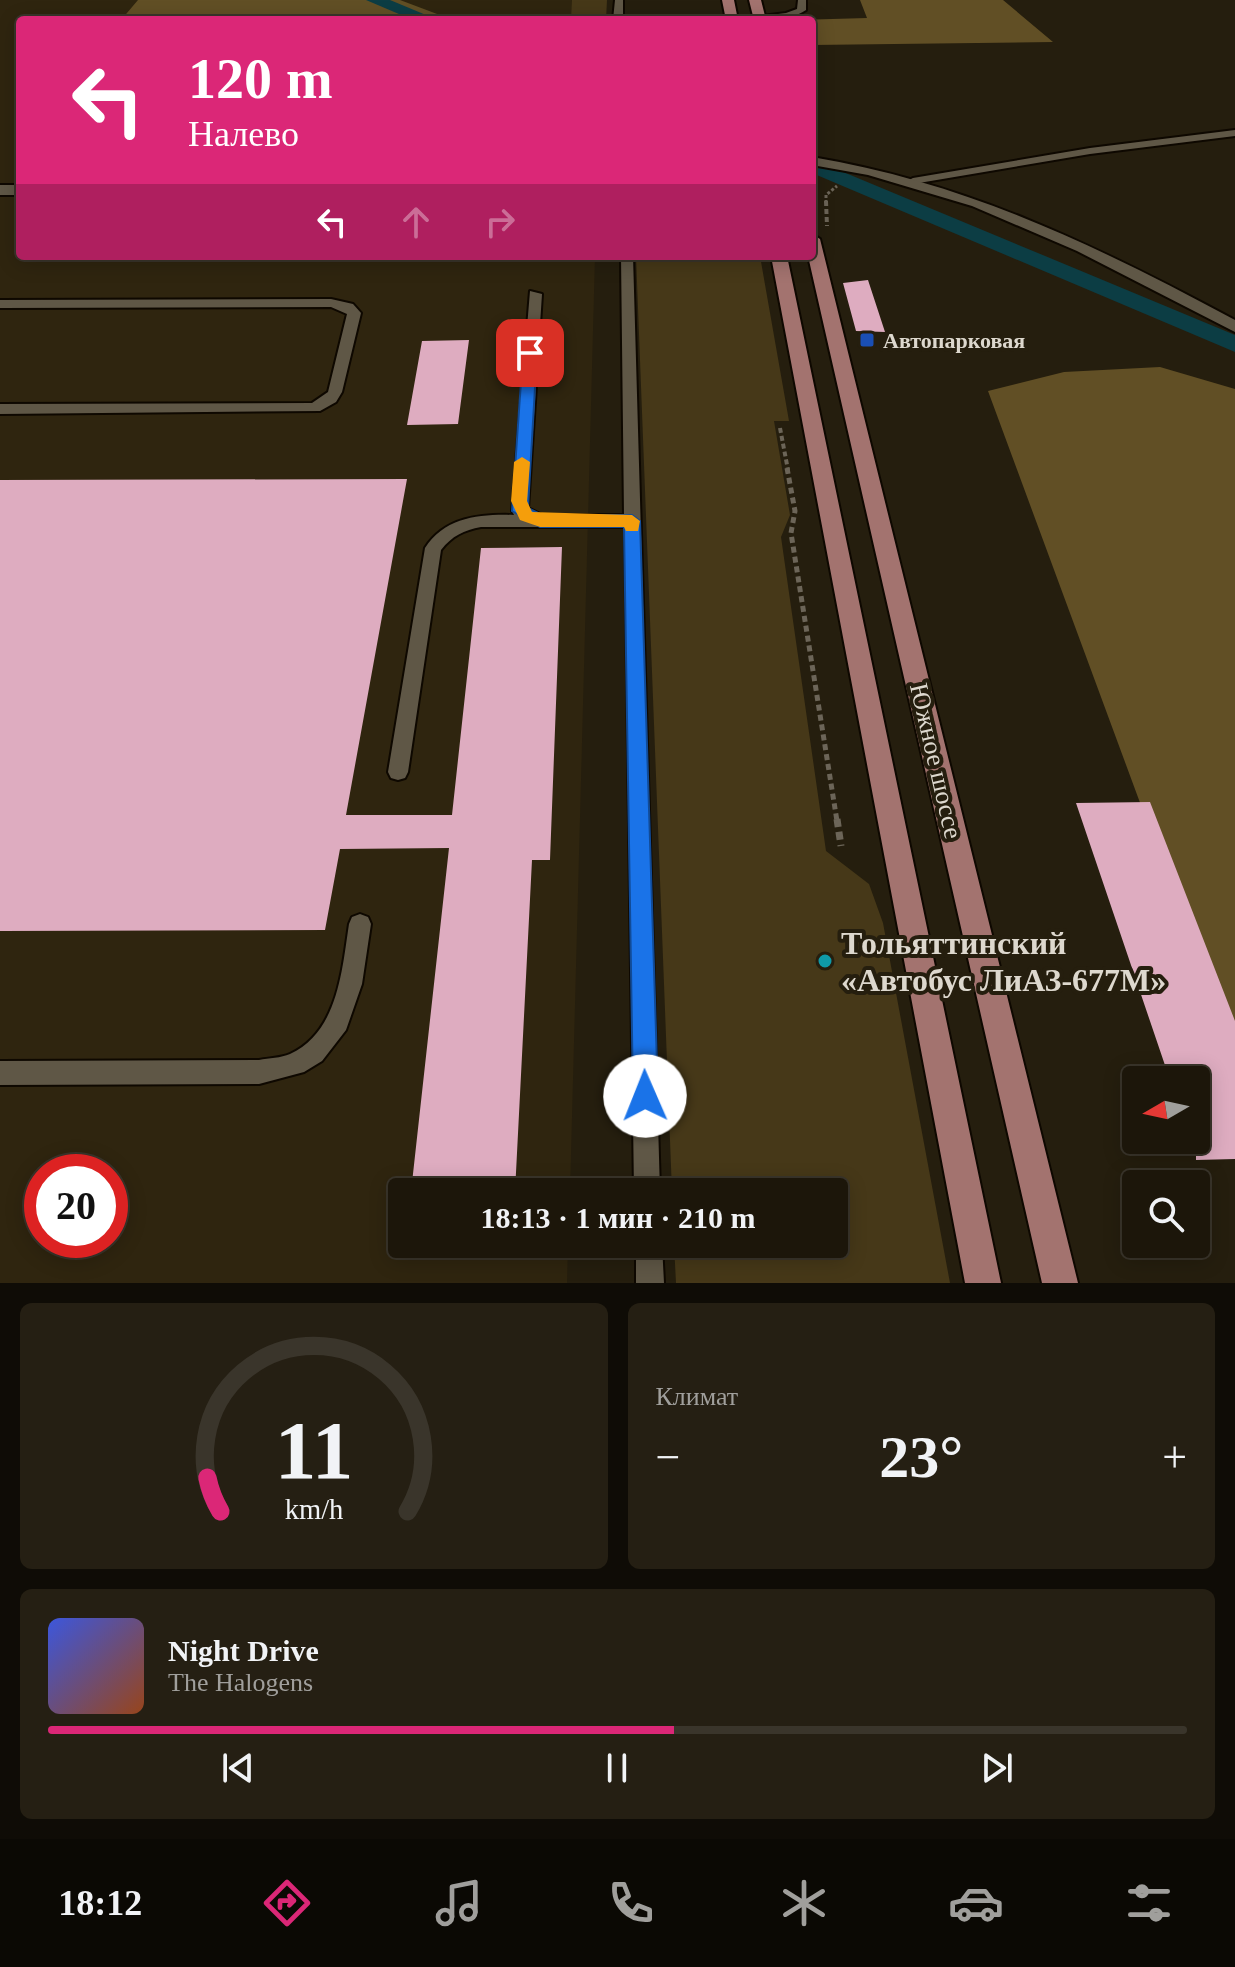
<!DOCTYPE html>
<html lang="ru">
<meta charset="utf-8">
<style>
:root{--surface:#1c160a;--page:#251f13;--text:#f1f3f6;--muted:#a09f9c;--line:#3a352b;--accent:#db2777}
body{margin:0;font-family:Georgia,serif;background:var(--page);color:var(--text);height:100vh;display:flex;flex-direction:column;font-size:30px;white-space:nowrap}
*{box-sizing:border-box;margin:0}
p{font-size:26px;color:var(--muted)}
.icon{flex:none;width:44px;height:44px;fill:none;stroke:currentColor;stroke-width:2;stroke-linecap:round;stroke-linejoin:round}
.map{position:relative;height:1283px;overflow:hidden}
.panel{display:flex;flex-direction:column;gap:20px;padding:20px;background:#0f0c06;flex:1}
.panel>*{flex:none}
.hud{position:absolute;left:16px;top:16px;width:800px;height:244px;border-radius:8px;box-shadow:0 4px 20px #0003,0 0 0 2px var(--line);background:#db2777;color:#fff;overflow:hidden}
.needle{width:52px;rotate:261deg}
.controls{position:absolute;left:1122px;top:1066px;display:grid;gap:16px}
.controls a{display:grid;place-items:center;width:88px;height:88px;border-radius:8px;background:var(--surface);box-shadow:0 4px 20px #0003,0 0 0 2px var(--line);font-size:40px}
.speed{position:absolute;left:24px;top:1154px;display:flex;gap:16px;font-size:40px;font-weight:700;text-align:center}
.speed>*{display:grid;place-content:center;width:104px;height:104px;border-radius:50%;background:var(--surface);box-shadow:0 4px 20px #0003,0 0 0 2px var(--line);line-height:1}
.speed .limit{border:12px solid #d22;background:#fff;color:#111}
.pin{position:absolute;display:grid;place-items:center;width:68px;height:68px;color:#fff;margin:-34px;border-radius:16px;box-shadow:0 4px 12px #0006}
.me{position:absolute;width:88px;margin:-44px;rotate:359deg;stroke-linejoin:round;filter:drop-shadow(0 0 6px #0008)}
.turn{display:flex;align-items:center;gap:28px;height:168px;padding:0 40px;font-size:36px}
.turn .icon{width:104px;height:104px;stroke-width:2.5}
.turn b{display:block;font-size:56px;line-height:68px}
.lanes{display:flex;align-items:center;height:76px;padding:0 40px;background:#0003;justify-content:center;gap:40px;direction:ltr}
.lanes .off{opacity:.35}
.big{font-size:60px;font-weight:800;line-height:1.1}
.panel .card{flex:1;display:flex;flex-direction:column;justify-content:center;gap:12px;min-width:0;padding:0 28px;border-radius:12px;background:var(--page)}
.panel .dial{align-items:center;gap:0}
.dial svg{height:208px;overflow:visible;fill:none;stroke:var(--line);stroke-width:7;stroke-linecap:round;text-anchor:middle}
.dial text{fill:var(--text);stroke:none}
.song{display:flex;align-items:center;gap:24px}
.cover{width:96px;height:96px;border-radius:12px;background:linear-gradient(135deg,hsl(230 70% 55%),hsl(20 70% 35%))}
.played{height:8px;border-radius:4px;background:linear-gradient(90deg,var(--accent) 55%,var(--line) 55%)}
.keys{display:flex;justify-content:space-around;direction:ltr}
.heat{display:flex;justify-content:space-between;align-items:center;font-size:44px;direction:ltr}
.panel .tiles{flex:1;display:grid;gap:20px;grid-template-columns:1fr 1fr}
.card:last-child{grid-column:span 2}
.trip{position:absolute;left:388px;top:1178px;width:460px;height:80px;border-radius:8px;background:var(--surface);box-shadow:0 4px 20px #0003,0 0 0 2px var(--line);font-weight:800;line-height:80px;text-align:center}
.menu{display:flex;height:128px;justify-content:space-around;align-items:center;background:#0b0904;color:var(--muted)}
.menu .icon{width:56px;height:56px}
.menu .on{color:var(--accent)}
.menu b{font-size:36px;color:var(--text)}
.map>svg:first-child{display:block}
</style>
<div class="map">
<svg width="1235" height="1283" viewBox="0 0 1235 1283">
<rect width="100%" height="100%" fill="#251e0e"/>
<path fill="#2f250f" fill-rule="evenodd" d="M 0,0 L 604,0 L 603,20 L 20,20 L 20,256 L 595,256 L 570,1192 L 402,1192 L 402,1244 L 568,1244 L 567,1283 L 0,1283 ZM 42,1172 L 110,1172 L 110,1240 L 42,1240 Z"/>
<path fill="#463818" d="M 572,0 L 607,0 L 606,20 L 571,20 Z
M 636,256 L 760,256 L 789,421 L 774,421 L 790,515 L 781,537 L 826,851 L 869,884 L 883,923 L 950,1283 L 676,1283 L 674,1244 L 834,1244 L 834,1192 L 672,1192 Z"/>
<path fill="#614f25" d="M 138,0 L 400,0 L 453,20 L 121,20 Z
M 860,0 L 1003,0 L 1053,42 L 812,45 L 812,20 L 797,20 L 867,18 Z
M 1160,367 L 1235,389 L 1235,1060 L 988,391 L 1064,372 Z"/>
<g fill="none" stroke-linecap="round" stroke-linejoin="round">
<path fill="#0c3d44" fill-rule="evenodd" d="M 366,0 L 390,0 L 438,20 L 413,20 Z
M 812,159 L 1235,335 L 1235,352 L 812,173 Z"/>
</g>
<path fill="#deacc0" d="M 868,280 L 885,332 L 856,331 L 843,283 Z
M 469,340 L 458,424 L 407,425 L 422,341 Z
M 407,479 L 346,815 L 452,815 L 481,548 L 562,547 L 550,860 L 532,860 L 515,1192 L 411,1192 L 449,848 L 340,849 L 325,930 L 0,931 L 0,480 Z
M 1150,802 L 1235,1021 L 1235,1159 L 1196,1160 L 1196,1080 L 1170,1080 L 1076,803 Z"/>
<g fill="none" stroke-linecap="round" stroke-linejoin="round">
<defs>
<path id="lane" d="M 615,0 L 623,0 L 623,20 L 613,20 Z
M 798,0 L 806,0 L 806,10 C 792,19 769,24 754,17 L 786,13 L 797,9 Z
M 1235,130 L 1235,136 L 1090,154 L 913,184 L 907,181 L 913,178 L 1090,148 Z
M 621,256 L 633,256 L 660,1192 L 634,1192 L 625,527 L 481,527 C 464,530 452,536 441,550 L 408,772 L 405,778 L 398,780 L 391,778 L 388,772 L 425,548 C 445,517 480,514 514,515 L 512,511 L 530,291 L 542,294 L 528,508 L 542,515 L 624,515 Z
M 331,299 L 353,304 L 361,313 L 342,392 L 336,402 L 320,411 L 0,414 L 0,404 L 312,403 L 328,392 L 347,314 L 331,307 L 0,308 L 0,300 Z
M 360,914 L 368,917 L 371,924 L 362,984 L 346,1030 L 322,1061 L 304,1072 L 259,1084 L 0,1085 L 0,1061 L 259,1060 C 269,1058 281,1058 290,1054 C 338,1032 342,970 349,924 L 352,917 Z
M 636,1244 L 662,1244 L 664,1283 L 636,1283 Z"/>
<path id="street" d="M 812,157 C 968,183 1097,246 1235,320 L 1235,332 L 1077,251 L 972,206 L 868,175 L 812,165 Z"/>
<path id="secondary" d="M 0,185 L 20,185 L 20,195 L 0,195 Z"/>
<path id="primary" d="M 722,0 L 734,0 L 738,20 L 726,20 Z
M 749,0 L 761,0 L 766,20 L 754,20 Z
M 812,234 L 820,239 L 1078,1283 L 1042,1283 L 808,256 L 812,256 Z
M 771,256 L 787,256 L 1001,1283 L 965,1283 Z"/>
</defs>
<use href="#lane" stroke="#0e0800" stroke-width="4"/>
<use href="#street" stroke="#0e0800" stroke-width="4"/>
<use href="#secondary" stroke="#0e0800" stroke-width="4"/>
<use href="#primary" stroke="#0e0800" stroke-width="4"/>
<path stroke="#6c6558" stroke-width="3" stroke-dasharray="3 2" stroke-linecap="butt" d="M 826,203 L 826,195 L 837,186"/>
<path stroke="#6c6558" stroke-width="4" stroke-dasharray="5 3" stroke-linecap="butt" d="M 826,201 L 827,226
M 780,428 L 788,470"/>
<path stroke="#6c6558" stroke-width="5" stroke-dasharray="6 4" stroke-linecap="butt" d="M 787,468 L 795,511 L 791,533 L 837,821"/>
<path stroke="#6c6558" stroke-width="7" stroke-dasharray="8 5" stroke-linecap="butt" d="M 837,819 L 841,846"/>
<use href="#lane" fill="#5f5746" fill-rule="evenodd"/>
<use href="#street" fill="#5f5746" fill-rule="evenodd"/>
<use href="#secondary" fill="#5f5746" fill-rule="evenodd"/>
<use href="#primary" fill="#a3736f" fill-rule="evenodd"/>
</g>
<path fill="#1a73e8" stroke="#114b97" stroke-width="2" d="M 530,349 L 537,353 L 528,508 L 542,515 L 632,515 L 640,521 L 658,1096 L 654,1105 L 645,1109 L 636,1105 L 633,1096 L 624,527 L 540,527 L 512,511 L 523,353 Z"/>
<path fill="#f59e0b" d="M 522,457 L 530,462 L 527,501 L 532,512 L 632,515 L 640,521 L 638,531 L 626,531 L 624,527 L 540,527 L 520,520 L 511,501 L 514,462 Z"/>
<rect fill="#1a4fb4" stroke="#251e0e" stroke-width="3" x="859" y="332" width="16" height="16" rx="4"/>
<circle fill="#0f9aa8" stroke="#251e0e" stroke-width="3" cx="825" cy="961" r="8"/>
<g text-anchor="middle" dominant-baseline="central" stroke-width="8" stroke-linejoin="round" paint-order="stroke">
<g font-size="22" font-weight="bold" fill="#ddd8ce" stroke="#251e0e" text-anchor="start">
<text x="883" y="340">Автопарковая</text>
</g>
<g font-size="26" fill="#ddd8ce" stroke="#251e0e">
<text transform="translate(936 761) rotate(77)">Южное шоссе</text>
</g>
<g font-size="32" font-weight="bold" fill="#ddd8ce" stroke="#251e0e" text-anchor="start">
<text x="841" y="943">Тольяттинский<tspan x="841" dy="37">«Автобус ЛиАЗ-677М»</tspan></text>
</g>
</g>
</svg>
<div class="controls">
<a><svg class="needle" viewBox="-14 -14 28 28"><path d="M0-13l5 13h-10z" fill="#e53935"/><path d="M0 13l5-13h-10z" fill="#a09f9c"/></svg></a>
<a><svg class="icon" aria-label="search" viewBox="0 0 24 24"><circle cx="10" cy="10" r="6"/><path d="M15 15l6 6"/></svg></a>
</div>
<div class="speed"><div class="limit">20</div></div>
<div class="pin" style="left:530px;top:353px;background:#d93025"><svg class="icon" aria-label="arrive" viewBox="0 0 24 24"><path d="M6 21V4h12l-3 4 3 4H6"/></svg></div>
<svg class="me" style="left:645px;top:1096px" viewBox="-20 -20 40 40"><circle r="19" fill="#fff"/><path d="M0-13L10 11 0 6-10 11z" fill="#1a73e8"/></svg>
<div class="trip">18:13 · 1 мин · 210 m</div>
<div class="hud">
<div class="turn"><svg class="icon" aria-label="left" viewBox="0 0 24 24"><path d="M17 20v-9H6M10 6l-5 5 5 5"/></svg><div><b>120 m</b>Налево</div></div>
<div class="lanes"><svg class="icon" aria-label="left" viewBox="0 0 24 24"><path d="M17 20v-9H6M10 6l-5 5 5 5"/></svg><svg class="icon off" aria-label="ahead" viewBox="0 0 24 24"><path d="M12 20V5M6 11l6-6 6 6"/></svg><svg class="icon off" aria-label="right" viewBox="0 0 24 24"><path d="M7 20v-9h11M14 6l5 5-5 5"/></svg></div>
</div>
</div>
<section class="panel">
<div class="tiles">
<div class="card dial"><svg viewBox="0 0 100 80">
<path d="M14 69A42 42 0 1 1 86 69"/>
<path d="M14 69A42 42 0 0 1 9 56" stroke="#db2777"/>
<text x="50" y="56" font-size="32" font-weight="700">11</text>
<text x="50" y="72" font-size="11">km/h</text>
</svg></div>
<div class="card"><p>Климат</p>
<div class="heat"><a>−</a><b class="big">23°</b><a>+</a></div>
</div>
<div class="card">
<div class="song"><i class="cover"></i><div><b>Night Drive</b><p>The Halogens</p></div></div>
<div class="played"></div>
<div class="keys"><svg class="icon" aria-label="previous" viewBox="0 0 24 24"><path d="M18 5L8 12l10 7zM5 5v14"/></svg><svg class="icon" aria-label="pause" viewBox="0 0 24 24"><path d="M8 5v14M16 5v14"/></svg><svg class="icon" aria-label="next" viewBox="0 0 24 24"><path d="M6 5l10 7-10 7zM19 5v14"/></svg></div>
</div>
</div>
</section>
<nav class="menu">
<b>18:12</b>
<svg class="icon on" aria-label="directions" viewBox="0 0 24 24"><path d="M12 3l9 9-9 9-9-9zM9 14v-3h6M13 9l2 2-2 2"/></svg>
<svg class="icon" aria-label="music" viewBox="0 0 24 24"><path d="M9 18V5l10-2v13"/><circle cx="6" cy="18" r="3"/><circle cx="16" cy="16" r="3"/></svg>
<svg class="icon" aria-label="phone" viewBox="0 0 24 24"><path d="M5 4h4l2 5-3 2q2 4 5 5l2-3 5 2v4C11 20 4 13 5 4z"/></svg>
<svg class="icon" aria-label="climate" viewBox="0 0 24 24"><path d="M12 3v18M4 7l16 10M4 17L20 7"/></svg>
<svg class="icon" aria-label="car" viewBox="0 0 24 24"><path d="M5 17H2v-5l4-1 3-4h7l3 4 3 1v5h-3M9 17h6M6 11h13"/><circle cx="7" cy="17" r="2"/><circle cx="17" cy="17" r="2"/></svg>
<svg class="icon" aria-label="filters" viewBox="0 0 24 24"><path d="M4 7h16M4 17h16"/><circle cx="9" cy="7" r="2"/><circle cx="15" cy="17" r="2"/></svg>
</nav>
